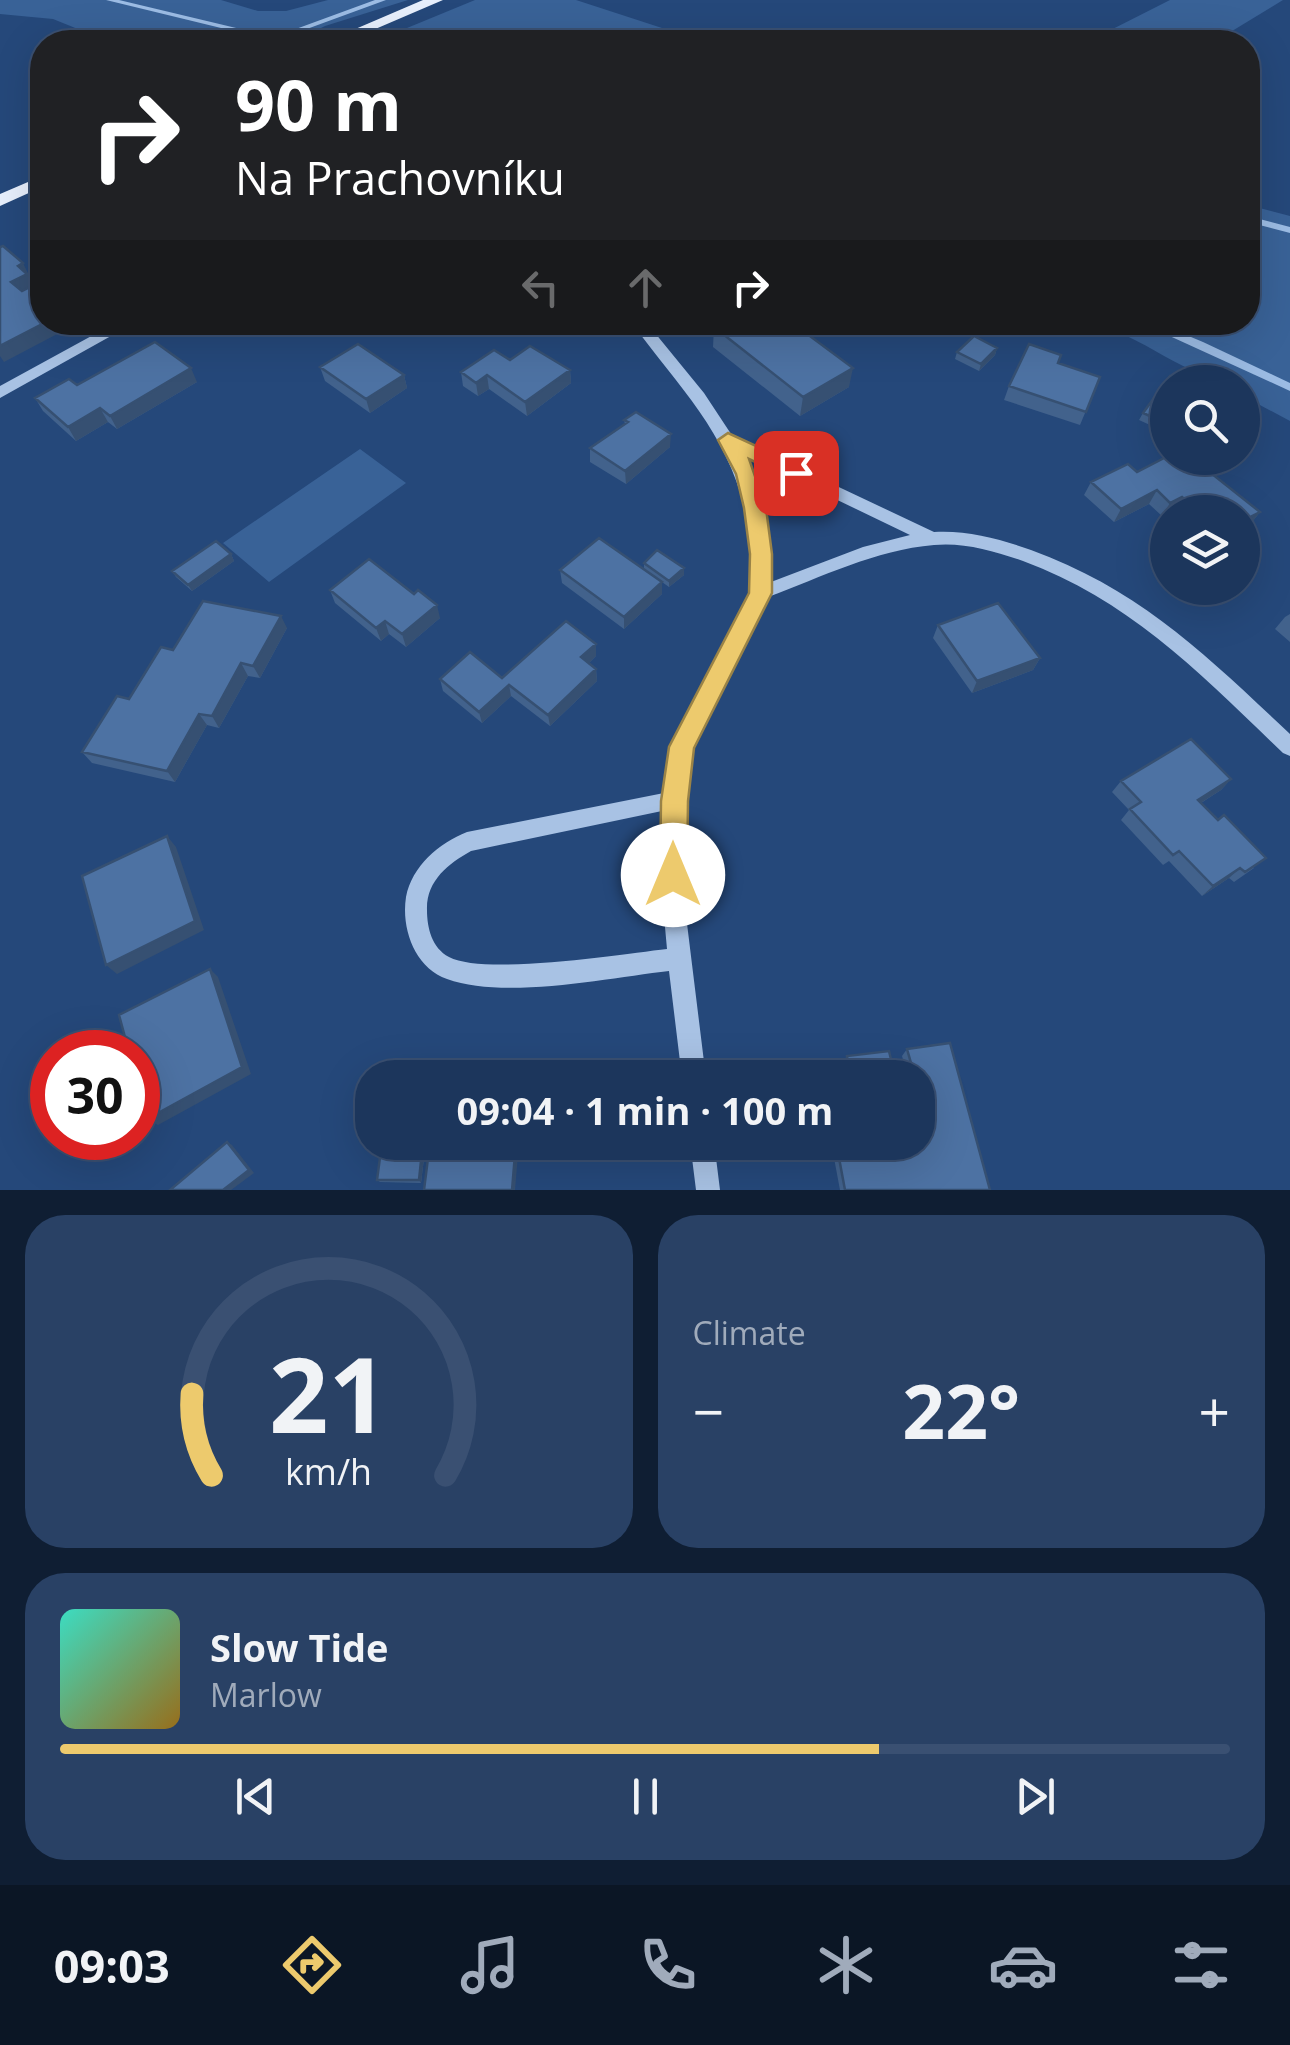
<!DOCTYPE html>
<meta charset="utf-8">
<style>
:root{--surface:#1c365c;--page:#294165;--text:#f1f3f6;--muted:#a0abbb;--line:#3a5072;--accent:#edca6d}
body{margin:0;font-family:"Open Sans",sans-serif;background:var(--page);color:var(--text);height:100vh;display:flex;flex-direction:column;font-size:38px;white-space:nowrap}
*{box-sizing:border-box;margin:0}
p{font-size:32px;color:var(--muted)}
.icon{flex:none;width:55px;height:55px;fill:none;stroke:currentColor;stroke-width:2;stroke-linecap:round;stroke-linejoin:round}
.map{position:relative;height:1190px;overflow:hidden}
.panel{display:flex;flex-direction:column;gap:25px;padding:25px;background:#0f1e33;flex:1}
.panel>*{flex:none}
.guide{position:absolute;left:30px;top:30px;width:1230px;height:305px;border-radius:40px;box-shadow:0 10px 40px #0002,0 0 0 2px var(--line);background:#202124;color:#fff;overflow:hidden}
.fabs{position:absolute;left:1150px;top:365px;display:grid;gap:20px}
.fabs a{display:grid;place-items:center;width:110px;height:110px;border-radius:50%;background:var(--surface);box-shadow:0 10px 40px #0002,0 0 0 2px var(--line);font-size:50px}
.speed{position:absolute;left:30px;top:1030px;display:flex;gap:20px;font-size:50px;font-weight:700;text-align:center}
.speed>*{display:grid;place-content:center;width:130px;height:130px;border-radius:50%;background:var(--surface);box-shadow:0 10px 40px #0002,0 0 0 2px var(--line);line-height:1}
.speed .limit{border:15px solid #d22;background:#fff;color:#111}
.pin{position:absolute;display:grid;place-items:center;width:85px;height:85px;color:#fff;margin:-42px;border-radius:20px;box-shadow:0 5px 15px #0006}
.me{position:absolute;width:110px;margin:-55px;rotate:0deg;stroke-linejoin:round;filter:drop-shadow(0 0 8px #0008)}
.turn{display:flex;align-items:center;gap:35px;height:210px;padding:0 40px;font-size:45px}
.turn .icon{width:130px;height:130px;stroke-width:2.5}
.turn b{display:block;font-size:70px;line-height:85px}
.lanes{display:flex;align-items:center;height:95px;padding:0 40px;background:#0003;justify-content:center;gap:50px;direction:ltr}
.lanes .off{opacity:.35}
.big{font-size:75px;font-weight:700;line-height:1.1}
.panel .card{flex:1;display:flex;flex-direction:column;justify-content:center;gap:15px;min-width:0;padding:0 35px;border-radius:40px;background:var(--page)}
.panel .dial{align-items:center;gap:0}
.dial svg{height:260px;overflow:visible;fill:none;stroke:var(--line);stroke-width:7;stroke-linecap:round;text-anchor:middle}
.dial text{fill:var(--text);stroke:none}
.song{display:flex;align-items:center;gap:30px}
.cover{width:120px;height:120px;border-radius:15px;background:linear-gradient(135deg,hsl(170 70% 55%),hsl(40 70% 35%))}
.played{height:10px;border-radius:5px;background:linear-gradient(90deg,var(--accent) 70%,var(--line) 70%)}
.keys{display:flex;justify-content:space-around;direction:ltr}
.heat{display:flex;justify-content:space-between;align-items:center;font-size:55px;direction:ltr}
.panel .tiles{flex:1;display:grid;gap:25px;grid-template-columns:1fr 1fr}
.card:last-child{grid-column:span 2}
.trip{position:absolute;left:355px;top:1060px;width:580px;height:100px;border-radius:40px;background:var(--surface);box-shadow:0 10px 40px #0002,0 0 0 2px var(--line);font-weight:700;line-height:100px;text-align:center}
.dock{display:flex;height:160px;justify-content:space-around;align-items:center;background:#0b1625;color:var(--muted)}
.dock .icon{width:70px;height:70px}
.dock .on{color:var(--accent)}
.dock b{font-size:45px;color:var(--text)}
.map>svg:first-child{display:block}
</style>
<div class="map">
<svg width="1290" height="1190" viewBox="0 0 1290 1190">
<rect width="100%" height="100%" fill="#25487a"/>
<path fill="#396297" d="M 0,0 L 221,0 L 258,11 L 286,11 L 328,0 L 408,0 L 325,26 L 293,42 L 110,42 L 53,19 L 0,14 Z
M 475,0 L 576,0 L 705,42 L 373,42 Z
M 1170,0 L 1283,0 L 1214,42 L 1087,42 Z
M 1248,205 L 1290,216 L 1290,421 L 1243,396 L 1242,382 C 1185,382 1143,332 1087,323 L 1248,322 Z
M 360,449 L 406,483 L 269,582 L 223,543 Z"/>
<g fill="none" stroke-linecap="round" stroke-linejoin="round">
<path fill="#9cbce4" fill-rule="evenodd" d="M 106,0 L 119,0 L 274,37 L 375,0 L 386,0 L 274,41 Z
M 1248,216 L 1290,227 L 1290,233 L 1248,222 Z
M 1139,322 L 1155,322 L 1203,342 L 1290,383 L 1290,391 Z"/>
<path fill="#a8c2e4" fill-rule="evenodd" d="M 117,322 L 136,322 L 0,398 L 0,386 Z
M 631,322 L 646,322 L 704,393 L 733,437 L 934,532 C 967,530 1000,539 1031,550 C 1141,590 1207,656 1290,734 L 1290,756 L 1283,753 C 1202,675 1131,601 1023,561 C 995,551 963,542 934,545 C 875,550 822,577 768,597 L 700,722 L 687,767 L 682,805 L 682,883 L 706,1078 L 682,1078 L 669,971 C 608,978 504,1000 447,979 C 415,968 401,929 406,897 C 412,866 439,843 467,832 L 664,793 C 674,715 718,665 750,597 C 756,575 753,550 749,528 C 732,436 684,394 631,322 ZM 742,454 L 910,535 L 863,547 L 771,582 C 772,538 760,494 742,454 ZM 662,811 L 661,883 L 667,949 C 622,954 485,976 449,957 C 432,948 427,928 427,910 C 426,881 448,864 471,851 Z
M 690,1142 L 714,1142 L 720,1190 L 696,1190 Z"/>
<path fill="#e7effc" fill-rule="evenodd" d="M 423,0 L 443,0 L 345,42 L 325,42 Z
M 42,176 L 42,187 L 0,206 L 0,194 Z"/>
</g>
<path fill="#42628c" d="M 258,322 L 302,322 L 278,337 Z
M 714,327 L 849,387 L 800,416 L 713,347 Z
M 997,348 L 995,355 L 979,371 L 955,359 L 957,352 Z
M 510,360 L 570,370 L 571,383 L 527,416 L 489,389 L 478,396 L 463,386 L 461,372 Z
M 1058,363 L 1100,377 L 1080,425 L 1004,400 L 1009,386 Z
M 320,367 L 404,375 L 407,388 L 370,413 L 325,381 Z
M 197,382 L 117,429 L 108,422 L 76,441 L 43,411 L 35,398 L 77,385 Z
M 1168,382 L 1168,420 L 1161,430 L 1139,420 L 1143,413 Z
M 624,420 L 670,447 L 626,484 L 590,462 L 590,448 L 625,424 Z
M 1137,472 L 1260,512 L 1248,527 L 1247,546 L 1242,549 L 1242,512 L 1176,512 L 1174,510 L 1162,516 L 1149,504 L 1114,522 L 1084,495 L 1091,482 Z
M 231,554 L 234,561 L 192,591 L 176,577 L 172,571 Z
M 644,563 L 684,575 L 669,587 L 662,582 L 662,594 L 624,629 L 562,583 L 560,570 L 644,569 Z
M 330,590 L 414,594 L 440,618 L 406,647 L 389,634 L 381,641 L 335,603 Z
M 1290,614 L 1290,642 L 1275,629 L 1285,617 Z
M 938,625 L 1040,658 L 1033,670 L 972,693 L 933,638 Z
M 287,628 L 260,678 L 248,676 L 219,728 L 207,725 L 175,782 L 92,763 L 82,752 L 173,650 Z
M 596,656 L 589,663 L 596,669 L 597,681 L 550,726 L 511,696 L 482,723 L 443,691 L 440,679 L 502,678 Z
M 1231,779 L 1221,790 L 1201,803 L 1254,868 L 1234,882 L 1229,878 L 1202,896 L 1169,861 L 1163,865 L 1121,820 L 1129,810 L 1112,792 L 1121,781 Z
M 907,1049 L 990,1190 L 840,1190 L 831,1142 L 918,1142 L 918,1078 L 845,1078 L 842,1063 L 847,1056 L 894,1072 L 906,1071 L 902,1056 Z
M 382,1142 L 426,1142 L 421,1183 L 380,1182 L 377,1180 Z"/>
<path fill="#365072" d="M 23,263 L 35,288 L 19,295 L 11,282 L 18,266 Z
M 46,322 L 55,322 L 61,332 L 4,362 L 0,356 L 0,346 Z
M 274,322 L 302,322 L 278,337 Z
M 997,348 L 995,355 L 979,371 L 981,364 Z
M 191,368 L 197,382 L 117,429 L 110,416 Z
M 853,368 L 849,387 L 800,416 L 803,397 Z
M 570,370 L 571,383 L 527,416 L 525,402 Z
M 404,375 L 407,388 L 370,413 L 366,399 Z
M 487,375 L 489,389 L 478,396 L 476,383 Z
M 100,408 L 108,422 L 76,441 L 68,427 Z
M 671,434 L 670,447 L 626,484 L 625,471 Z
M 1157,490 L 1149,504 L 1114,522 L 1121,509 Z
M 1182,497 L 1174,510 L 1162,516 L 1170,503 Z
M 1260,512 L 1250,525 L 1242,530 L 1242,521 Z
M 1256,533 L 1247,546 L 1242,549 L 1242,541 Z
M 231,554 L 234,561 L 192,591 L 188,585 Z
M 684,568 L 684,575 L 669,587 L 669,581 Z
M 662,582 L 662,594 L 624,629 L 624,617 Z
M 437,605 L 440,618 L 406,647 L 402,634 Z
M 281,616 L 287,628 L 260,678 L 253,666 Z
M 385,621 L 389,634 L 381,641 L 376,628 Z
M 596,644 L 596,656 L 582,670 L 581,657 Z
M 1040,658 L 1033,670 L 972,693 L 977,681 Z
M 241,663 L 248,676 L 219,728 L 212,716 Z
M 596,669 L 597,681 L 550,726 L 548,715 Z
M 509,685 L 511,696 L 482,723 L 479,712 Z
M 199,714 L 207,725 L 175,782 L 167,771 Z
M 1231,779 L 1221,790 L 1188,811 L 1198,800 Z
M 167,836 L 176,847 L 204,930 L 117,974 L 106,965 Z
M 1240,868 L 1229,878 L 1202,896 L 1213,886 Z
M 210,969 L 218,977 L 251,1074 L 158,1125 L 147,1119 Z
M 227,1142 L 232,1145 L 254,1173 L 231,1190 L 223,1190 Z
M 423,1142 L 426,1142 L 421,1183 L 419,1180 Z
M 516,1142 L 519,1142 L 515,1190 L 512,1190 Z"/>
<path fill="#4d72a3" stroke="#365072" stroke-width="2.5" d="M 3,246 L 23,263 L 18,266 L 27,274 L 11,282 L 22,291 L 28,288 L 42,300 L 42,322 L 46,322 L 0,346 L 0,247 Z
M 724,322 L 791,322 L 853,368 L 803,397 L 714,327 Z
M 974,336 L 997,348 L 981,364 L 957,352 Z
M 155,342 L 191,368 L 110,416 L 100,408 L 68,427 L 35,398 L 69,379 L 77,385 Z
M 358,344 L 404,375 L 366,399 L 320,367 Z
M 1029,344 L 1061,355 L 1058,363 L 1100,377 L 1086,412 L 1009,386 Z
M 530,346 L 570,370 L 525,402 L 487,375 L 476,383 L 461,372 L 494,350 L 510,360 Z
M 1170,376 L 1183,382 L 1168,382 L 1168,419 L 1165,423 L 1143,413 Z
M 636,412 L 671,434 L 625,471 L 590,448 L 628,422 L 624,420 Z
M 1168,456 L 1168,458 L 1192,458 L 1260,512 L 1242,521 L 1242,512 L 1200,512 L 1182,497 L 1170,503 L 1157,490 L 1121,509 L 1091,482 L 1128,464 L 1137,472 Z
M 1242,522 L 1256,533 L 1242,541 Z
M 599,538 L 662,582 L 624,617 L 560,570 Z
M 216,541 L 231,554 L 188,585 L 172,571 Z
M 657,550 L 684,568 L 669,581 L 644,563 Z
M 369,559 L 414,594 L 418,590 L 437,605 L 402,634 L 385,621 L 376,628 L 330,590 Z
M 203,601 L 281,616 L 253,666 L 241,663 L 212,716 L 199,714 L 167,771 L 82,752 L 117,696 L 129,699 L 161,647 L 173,650 Z
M 998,603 L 1040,658 L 977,681 L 938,625 Z
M 566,621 L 596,644 L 581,657 L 596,669 L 548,715 L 509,685 L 479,712 L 440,679 L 470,652 L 502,678 Z
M 1191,739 L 1231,779 L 1198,800 L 1218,820 L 1224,815 L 1266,858 L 1245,872 L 1240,868 L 1213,886 L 1179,851 L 1173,855 L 1130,809 L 1141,802 L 1121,781 Z
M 167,836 L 195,921 L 106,965 L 82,876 Z
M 210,969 L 242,1067 L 147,1119 L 138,1085 L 138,1052 L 129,1052 L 119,1015 Z
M 950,1043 L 990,1190 L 845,1190 L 836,1142 L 918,1142 L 918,1078 L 850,1078 L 847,1056 L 889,1051 L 894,1072 L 913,1070 L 907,1049 Z
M 227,1142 L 249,1170 L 223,1190 L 170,1190 Z
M 382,1142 L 423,1142 L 419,1180 L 377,1180 Z
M 430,1142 L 516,1142 L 512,1190 L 424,1190 Z"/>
<path fill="#edca6d" stroke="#9a8347" stroke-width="2.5" d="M 728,433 L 804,468 L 807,473 L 796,481 L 749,459 L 766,508 L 772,554 L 772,593 L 694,748 L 688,801 L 687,875 L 683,885 L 673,888 L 664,885 L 660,875 L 661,801 L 669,747 L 749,593 L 750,554 L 744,508 L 736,474 L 718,440 Z"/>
</svg>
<div class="fabs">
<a><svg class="icon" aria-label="search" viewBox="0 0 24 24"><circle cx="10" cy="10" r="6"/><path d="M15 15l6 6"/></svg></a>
<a><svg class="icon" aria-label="layers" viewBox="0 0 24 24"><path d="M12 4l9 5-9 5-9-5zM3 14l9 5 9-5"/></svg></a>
</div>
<div class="speed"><div class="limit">30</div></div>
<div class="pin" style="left:796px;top:473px;background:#d93025"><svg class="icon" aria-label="arrive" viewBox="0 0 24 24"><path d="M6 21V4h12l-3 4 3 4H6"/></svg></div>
<svg class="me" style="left:673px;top:875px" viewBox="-20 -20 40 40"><circle r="19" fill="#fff"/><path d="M0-13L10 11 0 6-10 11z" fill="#edca6d"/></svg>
<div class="trip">09:04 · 1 min · 100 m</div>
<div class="guide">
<div class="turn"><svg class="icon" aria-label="right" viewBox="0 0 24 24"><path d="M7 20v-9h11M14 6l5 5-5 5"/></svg><div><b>90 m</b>Na Prachovníku</div></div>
<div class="lanes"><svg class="icon off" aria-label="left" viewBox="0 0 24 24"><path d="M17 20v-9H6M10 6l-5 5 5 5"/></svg><svg class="icon off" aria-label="ahead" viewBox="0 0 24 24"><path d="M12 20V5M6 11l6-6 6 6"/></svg><svg class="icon" aria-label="right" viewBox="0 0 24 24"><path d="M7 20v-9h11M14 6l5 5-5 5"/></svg></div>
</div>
</div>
<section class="panel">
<div class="tiles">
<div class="card dial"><svg viewBox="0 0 100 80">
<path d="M14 69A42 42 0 1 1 86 69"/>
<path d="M14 69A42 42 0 0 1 8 44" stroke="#edca6d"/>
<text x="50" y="56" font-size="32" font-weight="700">21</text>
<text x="50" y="72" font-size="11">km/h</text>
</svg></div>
<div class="card"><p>Climate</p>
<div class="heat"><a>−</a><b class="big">22°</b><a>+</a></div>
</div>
<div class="card">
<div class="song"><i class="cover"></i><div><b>Slow Tide</b><p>Marlow</p></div></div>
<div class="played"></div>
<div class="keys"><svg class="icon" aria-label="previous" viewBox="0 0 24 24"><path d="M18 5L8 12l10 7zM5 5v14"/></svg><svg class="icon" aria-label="pause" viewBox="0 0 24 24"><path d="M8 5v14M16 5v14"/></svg><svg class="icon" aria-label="next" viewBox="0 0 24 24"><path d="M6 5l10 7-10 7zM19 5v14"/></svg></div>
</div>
</div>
</section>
<nav class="dock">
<b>09:03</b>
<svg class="icon on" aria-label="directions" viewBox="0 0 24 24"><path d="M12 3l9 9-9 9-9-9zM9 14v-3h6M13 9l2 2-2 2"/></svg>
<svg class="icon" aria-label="music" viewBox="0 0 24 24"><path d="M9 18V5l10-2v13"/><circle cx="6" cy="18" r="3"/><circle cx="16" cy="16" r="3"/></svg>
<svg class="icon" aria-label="phone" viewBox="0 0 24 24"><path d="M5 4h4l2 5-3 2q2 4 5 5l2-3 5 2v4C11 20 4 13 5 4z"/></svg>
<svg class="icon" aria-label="climate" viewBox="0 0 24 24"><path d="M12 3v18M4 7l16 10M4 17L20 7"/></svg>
<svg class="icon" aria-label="car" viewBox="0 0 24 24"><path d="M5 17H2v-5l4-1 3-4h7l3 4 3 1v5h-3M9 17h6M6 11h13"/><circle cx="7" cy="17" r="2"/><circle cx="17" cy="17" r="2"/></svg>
<svg class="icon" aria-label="filters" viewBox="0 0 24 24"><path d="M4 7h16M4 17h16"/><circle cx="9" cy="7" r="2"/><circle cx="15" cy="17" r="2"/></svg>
</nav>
